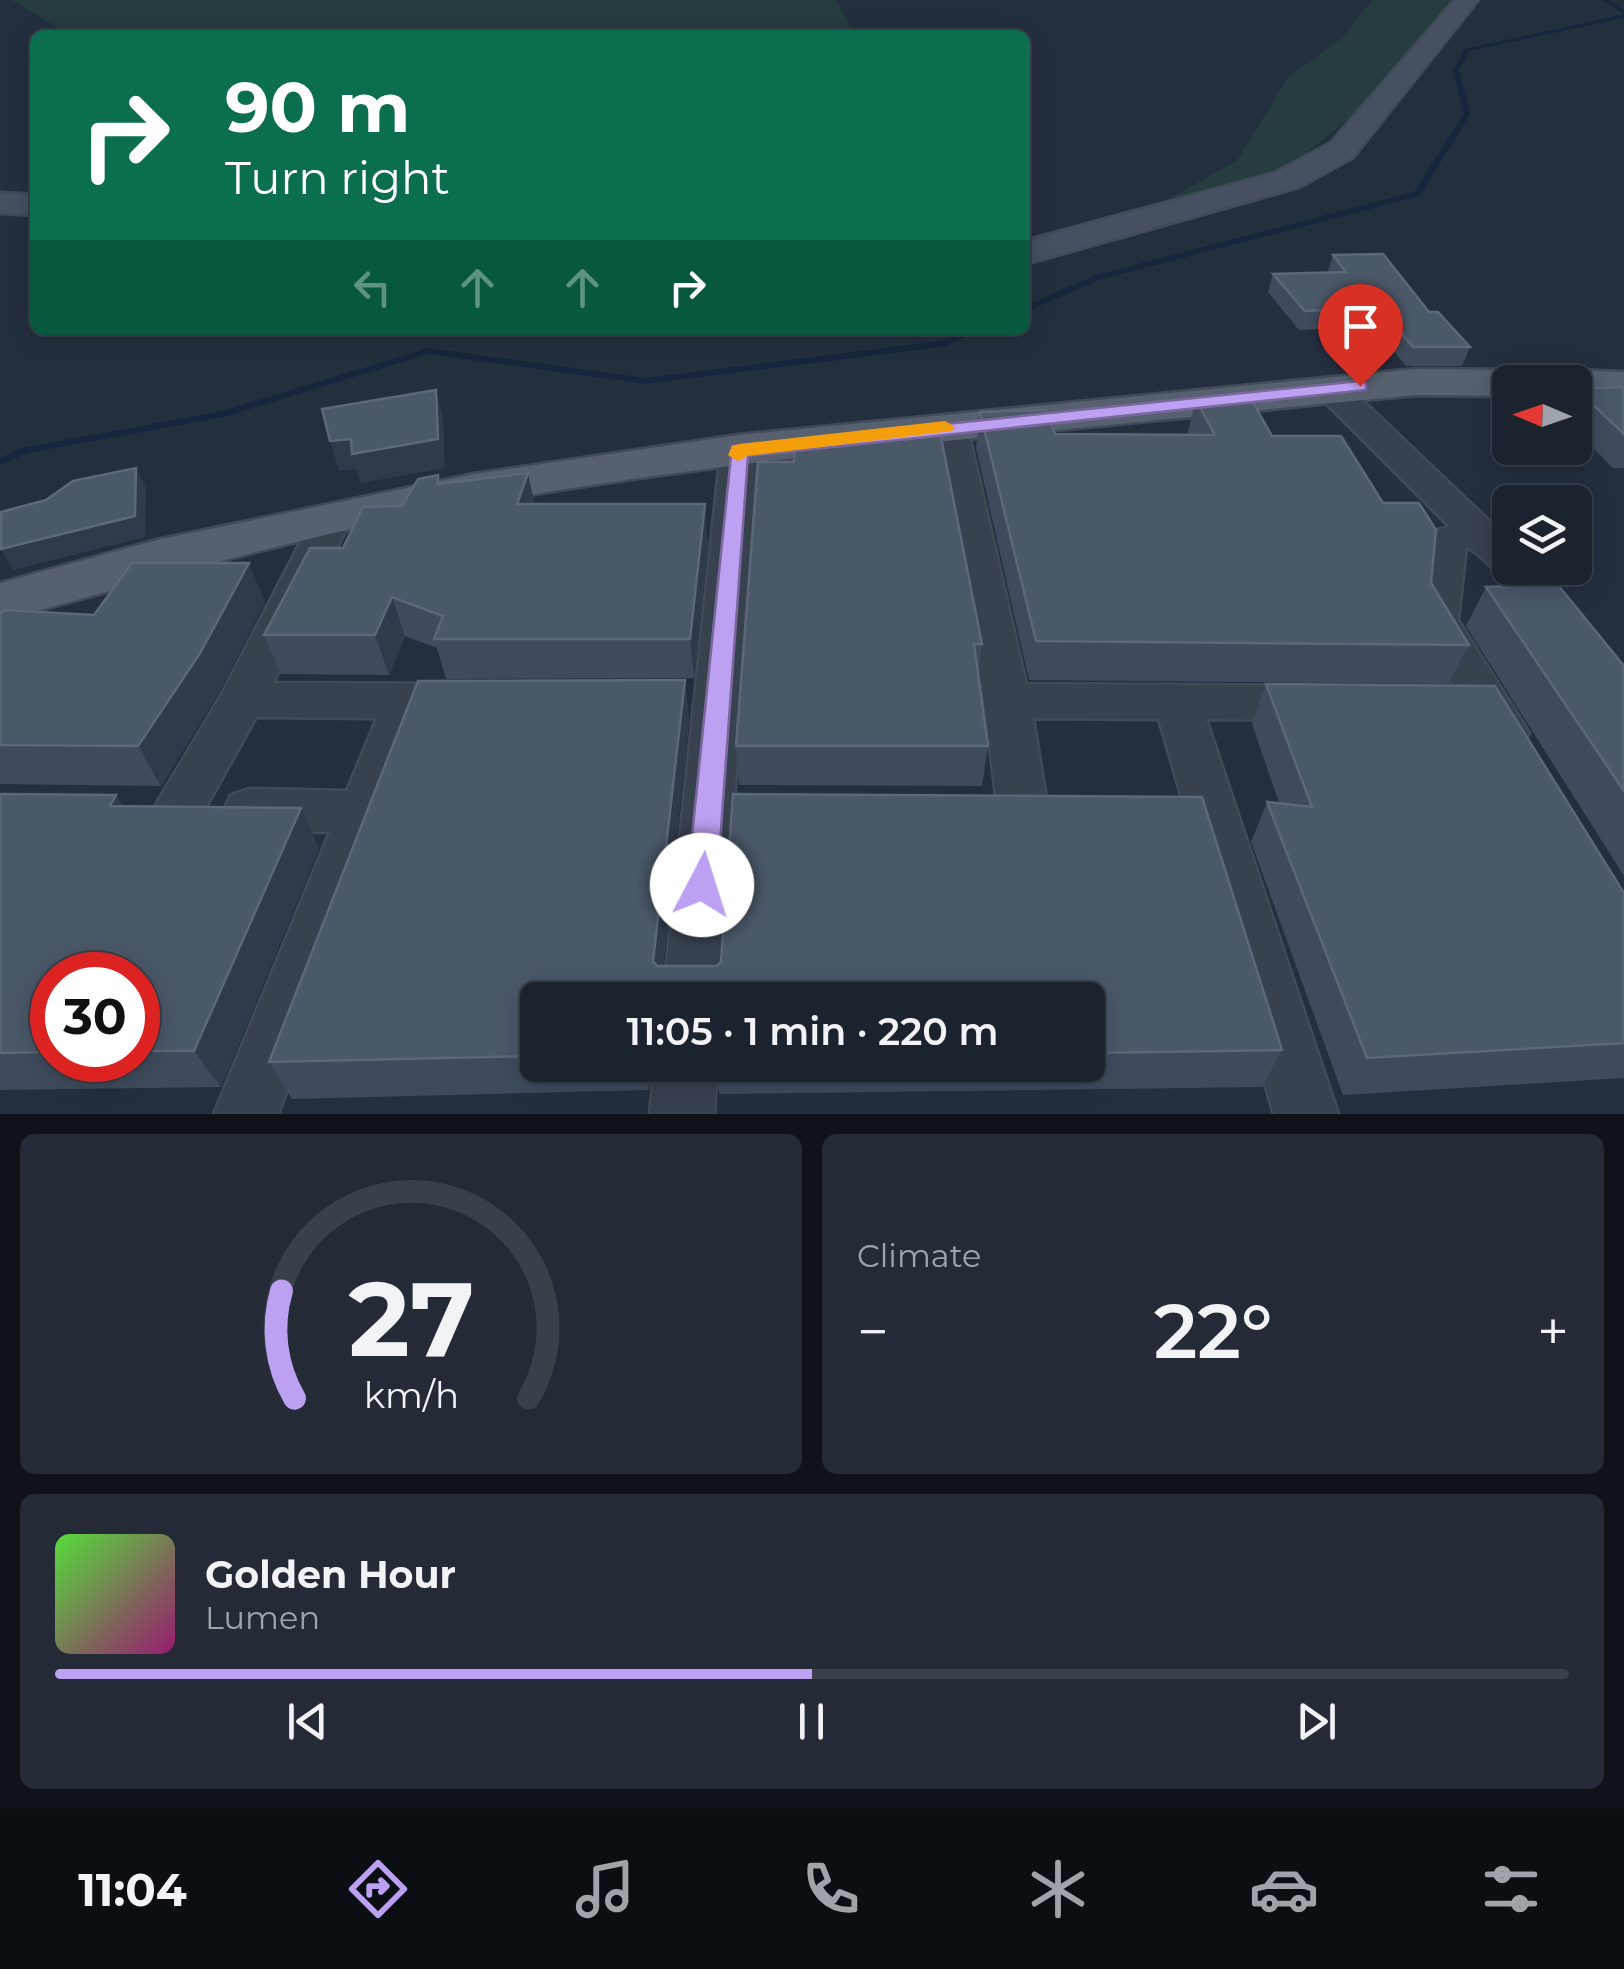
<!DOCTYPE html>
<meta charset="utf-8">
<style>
:root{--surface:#1b232e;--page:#242b36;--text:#f1f3f6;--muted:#a0a4aa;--line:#39404a;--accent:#bca0f2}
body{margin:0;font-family:Montserrat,sans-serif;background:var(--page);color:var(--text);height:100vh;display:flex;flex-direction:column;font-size:38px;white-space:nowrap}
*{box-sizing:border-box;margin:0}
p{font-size:32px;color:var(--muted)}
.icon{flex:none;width:55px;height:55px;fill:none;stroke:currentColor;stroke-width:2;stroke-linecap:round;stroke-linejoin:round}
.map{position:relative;height:1114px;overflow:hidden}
.details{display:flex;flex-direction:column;gap:20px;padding:20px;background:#0f1319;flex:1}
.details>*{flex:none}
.guide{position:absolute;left:30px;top:30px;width:1000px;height:305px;border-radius:15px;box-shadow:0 5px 25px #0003,0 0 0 2px var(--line);background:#0b6e4f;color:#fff;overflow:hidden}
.needle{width:65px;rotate:272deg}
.buttons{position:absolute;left:1492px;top:365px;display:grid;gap:20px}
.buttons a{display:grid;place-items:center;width:100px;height:100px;border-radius:15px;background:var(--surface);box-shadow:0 5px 25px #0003,0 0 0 2px var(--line);font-size:50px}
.speed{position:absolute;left:30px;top:952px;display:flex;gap:20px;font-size:50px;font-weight:700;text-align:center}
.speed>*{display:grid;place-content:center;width:130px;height:130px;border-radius:50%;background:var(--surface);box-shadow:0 5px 25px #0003,0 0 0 2px var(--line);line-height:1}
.speed .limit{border:15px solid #d22;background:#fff;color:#111}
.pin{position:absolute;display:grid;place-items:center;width:85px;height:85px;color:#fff;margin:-102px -42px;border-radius:50% 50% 50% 0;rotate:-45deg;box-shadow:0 0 10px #0007}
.pin .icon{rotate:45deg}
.me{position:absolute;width:110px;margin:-55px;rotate:5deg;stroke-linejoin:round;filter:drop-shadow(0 0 8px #0008)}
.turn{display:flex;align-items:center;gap:35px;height:210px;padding:0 30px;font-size:45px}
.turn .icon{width:130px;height:130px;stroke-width:2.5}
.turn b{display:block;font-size:70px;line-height:85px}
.lanes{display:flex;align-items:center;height:95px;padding:0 30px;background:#0003;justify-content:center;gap:50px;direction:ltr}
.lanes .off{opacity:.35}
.big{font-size:75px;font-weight:600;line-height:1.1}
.details .tile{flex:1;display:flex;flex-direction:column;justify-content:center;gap:15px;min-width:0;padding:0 35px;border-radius:15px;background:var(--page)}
.details .dial{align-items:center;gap:0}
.dial svg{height:260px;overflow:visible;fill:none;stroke:var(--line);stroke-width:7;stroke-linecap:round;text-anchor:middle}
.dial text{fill:var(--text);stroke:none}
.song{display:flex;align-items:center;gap:30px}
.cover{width:120px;height:120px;border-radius:15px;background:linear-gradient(135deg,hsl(110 70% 55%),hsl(320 70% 35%))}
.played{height:10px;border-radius:5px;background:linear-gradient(90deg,var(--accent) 50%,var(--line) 50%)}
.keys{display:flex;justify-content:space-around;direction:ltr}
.heat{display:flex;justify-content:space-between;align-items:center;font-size:55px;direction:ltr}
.details .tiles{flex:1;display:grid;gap:20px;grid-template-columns:1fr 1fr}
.tile:last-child{grid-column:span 2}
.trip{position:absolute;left:520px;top:982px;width:585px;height:100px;border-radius:15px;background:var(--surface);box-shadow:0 5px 25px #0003,0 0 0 2px var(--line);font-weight:600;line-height:100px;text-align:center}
.dock{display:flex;height:160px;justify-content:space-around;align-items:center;background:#0b0e12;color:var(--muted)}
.dock .icon{width:70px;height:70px}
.dock .selected{color:var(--accent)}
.dock b{font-size:45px;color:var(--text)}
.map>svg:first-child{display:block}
</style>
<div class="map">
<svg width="1624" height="1114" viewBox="0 0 1624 1114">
<rect width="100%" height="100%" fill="#242f3e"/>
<path fill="#263c3f" d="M 12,0 L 837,0 L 854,35 L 70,35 Z
M 1372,0 L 1453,0 L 1356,113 L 1285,170 L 1187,198 L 1172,197 L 1237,161 L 1288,77 L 1342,38 Z"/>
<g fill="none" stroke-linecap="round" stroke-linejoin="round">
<path fill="#17263c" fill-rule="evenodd" d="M 1602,0 L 1609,0 L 1624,10 L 1624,14 Z
M 1624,14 L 1624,18 L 1469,51 L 1459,70 L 1470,114 L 1420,196 L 1102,279 L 1025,312 L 1025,306 L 1096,275 L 1414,192 L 1464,114 L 1453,70 L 1465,49 Z
M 968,330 L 981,330 L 942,347 L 646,384 L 428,354 L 224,417 L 28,453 L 0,465 L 0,458 L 21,448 L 222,411 L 428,348 L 646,378 L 940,341 Z"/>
<defs>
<path id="street" d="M 1331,379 L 1343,382 L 1510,541 L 1510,568 L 1528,568 L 1524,573 C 1493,581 1489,557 1466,547 L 1458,620 L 1529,733 L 1522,746 L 1505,751 L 1488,746 L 1416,620 L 1427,540 L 1433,531 L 1450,527 L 1319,396 L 1315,389 L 1319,382 Z
M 950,417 L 962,420 L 967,427 L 1026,684 L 1313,686 L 1329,691 L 1336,703 L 1329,715 L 1313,720 L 1206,719 L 1338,1114 L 1274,1114 L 1159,719 L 1033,718 L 1048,811 L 1041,826 L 1023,832 L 1005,826 L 998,811 L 984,701 L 933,427 L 938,420 Z
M 739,439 L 752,442 L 757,450 L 721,1000 L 663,1000 L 721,450 L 726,442 Z
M 331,508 L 345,512 L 350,520 L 273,683 L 463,684 L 479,689 L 486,701 L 479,713 L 463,718 L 424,718 L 278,1114 L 214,1114 L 330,832 L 249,831 L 231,825 L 224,810 L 231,795 L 249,789 L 347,791 L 377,718 L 256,717 L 197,823 L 179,829 L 161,823 L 154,808 L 222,694 L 312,520 L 317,512 Z
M 655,1065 L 717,1065 L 714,1114 L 650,1114 Z"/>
<path id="secondary" d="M 1455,0 L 1478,0 L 1353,157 L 1299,187 L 1025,264 L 1025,241 L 1275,173 L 1331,143 Z
M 0,193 L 35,195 L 35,215 L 0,213 Z"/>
<path id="primary" d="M 1417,369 L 1510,370 L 1526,373 L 1532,382 L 1510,382 L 1510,396 L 1417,395 L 1331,403 C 1046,432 759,454 476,504 C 315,532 157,578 0,621 L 0,583 L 157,540 L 474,474 L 739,435 Z
M 1575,370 L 1624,372 L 1624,400 L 1575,396 L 1575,382 L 1553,382 L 1559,373 Z"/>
</defs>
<use href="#street" stroke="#414a57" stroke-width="5"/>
<use href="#secondary" stroke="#414a57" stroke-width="5"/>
<use href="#primary" stroke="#414a57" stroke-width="5"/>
<use href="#street" fill="#38414e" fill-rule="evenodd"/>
<use href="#secondary" fill="#465061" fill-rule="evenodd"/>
<use href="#primary" fill="#56606e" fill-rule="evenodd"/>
</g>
<path fill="#3f4b5c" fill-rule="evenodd" d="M 1333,255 L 1429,312 L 1470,347 L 1462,366 L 1406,366 L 1374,327 L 1299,330 L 1268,292 L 1273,274 L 1328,272 Z
M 1624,387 L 1624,468 L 1613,468 L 1575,430 L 1575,392 L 1576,389 Z
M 1196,400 L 1272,436 L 1431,583 L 1469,645 L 1448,684 L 1029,680 L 976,448 L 980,412 L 1055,434 L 1187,435 Z
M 879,429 L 982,644 L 978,676 L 988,746 L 982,786 L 739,785 L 736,746 L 794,462 L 879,442 Z
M 440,483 L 708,543 L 694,678 L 446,679 L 437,648 L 405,636 L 389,675 L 281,674 L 264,635 L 343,548 Z
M 1486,587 L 1624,666 L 1624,876 L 1466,626 Z
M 265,602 L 219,692 L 161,786 L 0,784 L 0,614 L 94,615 Z
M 685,680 L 689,720 L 663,966 L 717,966 L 721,962 L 733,794 L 1202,797 L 1282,1050 L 1262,1087 L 719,1094 L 716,1065 L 1088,1065 L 1088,1000 L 538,1000 L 538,1065 L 654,1065 L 649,1090 L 292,1099 L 269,1062 L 418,681 Z
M 1266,684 L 1624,893 L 1624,1078 L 1343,1095 L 1251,842 L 1267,802 L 1279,803 L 1252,724 Z
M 0,794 L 123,806 L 319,848 L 221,1087 L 0,1090 ZM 52,975 L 138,975 L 138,1060 L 52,1060 Z"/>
<path fill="#2f3b4b" d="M 436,390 L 443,418 L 445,468 L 361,483 L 356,469 L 339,471 L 330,441 L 351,439 Z
M 136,468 L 146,488 L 145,537 L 13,570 L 1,549 Z
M 528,473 L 536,511 L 517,504 Z
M 705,504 L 708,543 L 694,678 L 690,639 Z
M 249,563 L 265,602 L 219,692 L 161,786 L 138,746 Z
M 392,597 L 405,636 L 389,675 L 375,635 Z
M 685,680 L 689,720 L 659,1000 L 653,961 Z
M 116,795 L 141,835 L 110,806 Z
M 301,808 L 319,848 L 221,1087 L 194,1051 Z
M 644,1065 L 654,1065 L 649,1090 Z"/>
<path fill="#4b5868" stroke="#5c6777" stroke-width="2.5" d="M 1383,254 L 1429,312 L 1438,312 L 1470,347 L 1413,347 L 1380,308 L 1305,311 L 1273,274 L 1346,272 L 1333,255 Z
M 1624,387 L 1624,434 L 1576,389 Z
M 436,390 L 438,439 L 352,454 L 351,439 L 330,441 L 322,409 Z
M 1196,400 L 1252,401 L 1272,436 L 1341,436 L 1383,503 L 1419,503 L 1436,530 L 1431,583 L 1469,645 L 1036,641 L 980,412 L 1046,410 L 1055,434 L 1215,435 Z
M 939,427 L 982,644 L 974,644 L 988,746 L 736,746 L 758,462 L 794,462 L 796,440 L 880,442 L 879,429 Z
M 136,468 L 135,516 L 1,549 L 1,512 L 46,500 L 73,481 Z
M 528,473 L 517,504 L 705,504 L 690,639 L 434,639 L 443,616 L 392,597 L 375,635 L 264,635 L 310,548 L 343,548 L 363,507 L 402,506 L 418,479 L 438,475 L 438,484 Z
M 132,563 L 249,563 L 200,653 L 138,746 L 0,745 L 0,614 L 4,610 L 94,615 Z
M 1558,585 L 1624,666 L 1624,791 L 1486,587 Z
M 685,680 L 653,961 L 657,966 L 717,966 L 721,962 L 733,794 L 1202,797 L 1282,1050 L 1088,1053 L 1088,1000 L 538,1000 L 538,1056 L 269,1062 L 418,681 Z
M 1266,684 L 1495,686 L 1624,893 L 1624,1043 L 1367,1058 L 1267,802 L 1312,807 Z
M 0,794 L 116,795 L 110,806 L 301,808 L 194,1051 L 138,1051 L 138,975 L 52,975 L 52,1052 L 0,1053 Z"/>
<path fill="#bca0f2" stroke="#7a689d" stroke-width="2.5" d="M 1360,381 L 1366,383 L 1366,390 L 748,456 L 717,885 L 713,895 L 702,898 L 691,895 L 687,885 L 732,446 Z"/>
<path fill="#f59e0b" d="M 945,421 L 955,427 L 952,431 L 748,456 L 738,461 L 728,455 L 732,446 L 739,444 Z"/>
</svg>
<div class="buttons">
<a><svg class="needle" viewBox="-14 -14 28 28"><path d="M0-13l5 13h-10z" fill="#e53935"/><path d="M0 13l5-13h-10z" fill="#a0a4aa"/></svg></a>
<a><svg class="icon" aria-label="layers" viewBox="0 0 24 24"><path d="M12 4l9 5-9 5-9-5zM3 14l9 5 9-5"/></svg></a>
</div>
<div class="speed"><div class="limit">30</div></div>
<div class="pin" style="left:1360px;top:386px;background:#d93025"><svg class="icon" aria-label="arrive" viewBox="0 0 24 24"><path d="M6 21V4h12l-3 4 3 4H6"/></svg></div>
<svg class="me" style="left:702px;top:885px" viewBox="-20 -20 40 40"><circle r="19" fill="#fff"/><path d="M0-13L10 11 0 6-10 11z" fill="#bca0f2"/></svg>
<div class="trip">11:05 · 1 min · 220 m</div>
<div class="guide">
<div class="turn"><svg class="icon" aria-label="right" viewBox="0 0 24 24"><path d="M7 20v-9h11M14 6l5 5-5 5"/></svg><div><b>90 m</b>Turn right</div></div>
<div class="lanes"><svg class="icon off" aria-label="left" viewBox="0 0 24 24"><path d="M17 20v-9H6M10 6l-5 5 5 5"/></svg><svg class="icon off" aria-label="ahead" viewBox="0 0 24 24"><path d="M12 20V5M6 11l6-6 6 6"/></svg><svg class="icon off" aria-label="ahead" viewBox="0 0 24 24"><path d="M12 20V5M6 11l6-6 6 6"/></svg><svg class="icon" aria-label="right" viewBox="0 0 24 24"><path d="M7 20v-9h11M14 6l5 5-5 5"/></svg></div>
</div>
</div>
<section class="details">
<div class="tiles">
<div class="tile dial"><svg viewBox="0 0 100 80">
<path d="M14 69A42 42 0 1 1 86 69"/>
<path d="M14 69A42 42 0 0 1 10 36" stroke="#bca0f2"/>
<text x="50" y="56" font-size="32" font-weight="700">27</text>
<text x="50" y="72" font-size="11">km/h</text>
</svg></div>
<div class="tile"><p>Climate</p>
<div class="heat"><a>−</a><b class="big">22°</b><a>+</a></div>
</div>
<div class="tile">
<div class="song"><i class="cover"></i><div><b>Golden Hour</b><p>Lumen</p></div></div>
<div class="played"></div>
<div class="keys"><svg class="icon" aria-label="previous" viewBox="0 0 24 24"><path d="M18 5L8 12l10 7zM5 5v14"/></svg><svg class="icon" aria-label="pause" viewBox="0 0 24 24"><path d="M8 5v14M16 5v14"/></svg><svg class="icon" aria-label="next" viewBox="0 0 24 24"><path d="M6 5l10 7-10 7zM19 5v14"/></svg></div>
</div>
</div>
</section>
<nav class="dock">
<b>11:04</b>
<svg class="icon selected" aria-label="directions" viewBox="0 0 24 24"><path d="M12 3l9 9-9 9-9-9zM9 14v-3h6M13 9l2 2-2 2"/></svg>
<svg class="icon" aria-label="music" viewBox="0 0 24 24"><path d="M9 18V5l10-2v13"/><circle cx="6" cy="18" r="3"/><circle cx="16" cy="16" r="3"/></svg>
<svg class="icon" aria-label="phone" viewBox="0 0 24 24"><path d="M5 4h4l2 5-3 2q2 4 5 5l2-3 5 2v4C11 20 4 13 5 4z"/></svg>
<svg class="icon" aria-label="climate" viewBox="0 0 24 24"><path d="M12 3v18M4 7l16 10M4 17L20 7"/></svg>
<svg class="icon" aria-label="car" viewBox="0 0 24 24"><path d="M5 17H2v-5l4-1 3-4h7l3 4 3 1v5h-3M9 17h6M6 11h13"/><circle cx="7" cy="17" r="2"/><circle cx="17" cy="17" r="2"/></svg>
<svg class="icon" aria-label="filters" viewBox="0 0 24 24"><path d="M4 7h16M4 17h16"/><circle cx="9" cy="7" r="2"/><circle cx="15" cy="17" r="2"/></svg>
</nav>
